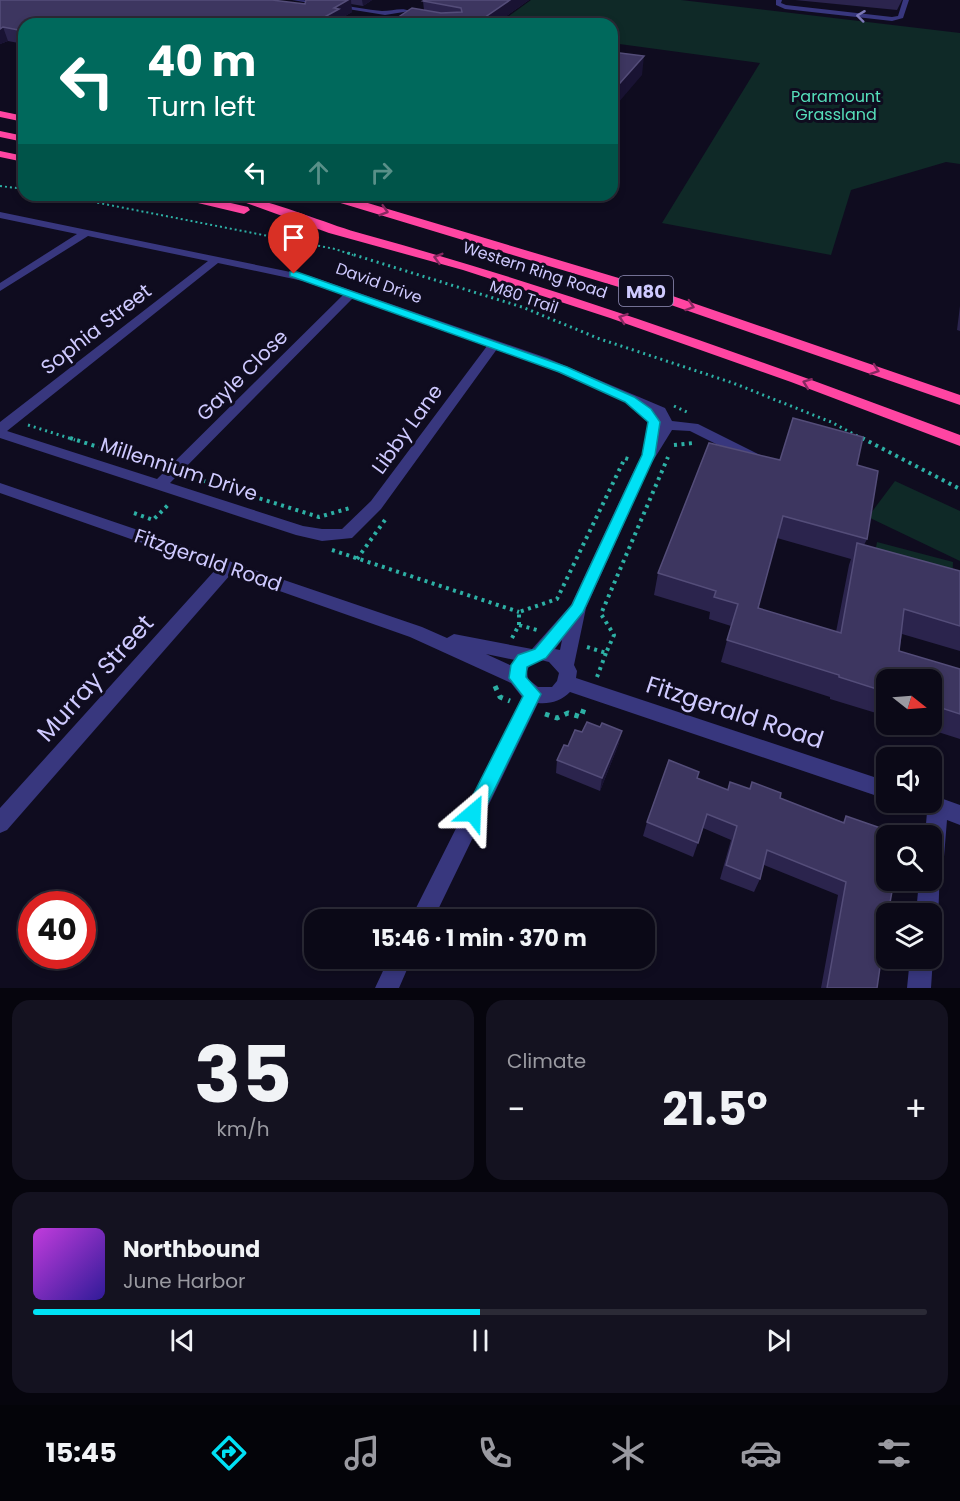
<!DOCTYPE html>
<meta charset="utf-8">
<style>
:root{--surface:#0b0917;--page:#141220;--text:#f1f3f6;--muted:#9a9aa1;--line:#2b2a36;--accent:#00e1f5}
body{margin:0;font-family:Poppins,sans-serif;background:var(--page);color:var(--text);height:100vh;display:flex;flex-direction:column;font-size:22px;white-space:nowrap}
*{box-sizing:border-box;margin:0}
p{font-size:20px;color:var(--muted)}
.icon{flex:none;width:33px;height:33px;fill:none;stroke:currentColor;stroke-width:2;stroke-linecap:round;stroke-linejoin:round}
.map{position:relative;height:988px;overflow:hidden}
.panel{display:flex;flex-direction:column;gap:12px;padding:12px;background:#06050d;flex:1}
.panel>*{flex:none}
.top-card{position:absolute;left:18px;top:18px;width:600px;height:183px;border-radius:18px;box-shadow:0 3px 9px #0003,0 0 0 2px var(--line);background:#00695c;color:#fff;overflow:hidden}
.needle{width:39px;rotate:107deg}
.tools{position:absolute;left:876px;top:669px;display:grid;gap:12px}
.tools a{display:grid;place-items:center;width:66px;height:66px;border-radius:12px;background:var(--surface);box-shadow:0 3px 9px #0003,0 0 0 2px var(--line);font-size:30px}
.speed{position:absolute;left:18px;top:891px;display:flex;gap:12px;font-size:30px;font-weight:700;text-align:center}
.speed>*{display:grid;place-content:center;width:78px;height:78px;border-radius:50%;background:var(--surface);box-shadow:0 3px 9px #0003,0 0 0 2px var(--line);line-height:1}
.speed .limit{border:9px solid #d22;background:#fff;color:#111}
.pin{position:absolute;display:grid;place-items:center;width:51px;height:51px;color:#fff;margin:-62px -26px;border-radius:50% 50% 50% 0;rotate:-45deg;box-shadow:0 0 6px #0007}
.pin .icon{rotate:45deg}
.me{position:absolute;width:66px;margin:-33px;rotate:26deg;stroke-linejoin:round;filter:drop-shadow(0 0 4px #0008)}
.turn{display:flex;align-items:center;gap:21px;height:126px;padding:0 30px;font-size:27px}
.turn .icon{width:78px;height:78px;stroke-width:2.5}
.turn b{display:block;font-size:42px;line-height:51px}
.lanes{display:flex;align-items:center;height:57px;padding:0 30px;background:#0003;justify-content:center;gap:30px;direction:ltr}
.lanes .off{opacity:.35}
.big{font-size:45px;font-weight:700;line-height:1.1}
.panel .tile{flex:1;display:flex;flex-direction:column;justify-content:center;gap:9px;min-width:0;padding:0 21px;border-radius:18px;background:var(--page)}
.panel .dial{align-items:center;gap:0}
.dial b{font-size:78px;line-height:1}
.song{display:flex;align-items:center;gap:18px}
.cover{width:72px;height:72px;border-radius:9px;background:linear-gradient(135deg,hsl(290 70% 55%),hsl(250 70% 35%))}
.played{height:6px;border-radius:3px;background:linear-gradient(90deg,var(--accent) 50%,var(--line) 50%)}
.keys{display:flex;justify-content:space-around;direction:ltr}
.heat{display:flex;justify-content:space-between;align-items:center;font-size:33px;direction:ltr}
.panel .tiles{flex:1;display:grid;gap:12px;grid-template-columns:1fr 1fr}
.tile:last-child{grid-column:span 2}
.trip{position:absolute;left:304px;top:909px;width:351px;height:60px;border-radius:18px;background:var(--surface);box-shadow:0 3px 9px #0003,0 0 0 2px var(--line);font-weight:700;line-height:60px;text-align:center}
.tab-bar{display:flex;height:96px;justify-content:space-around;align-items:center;background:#040409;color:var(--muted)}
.tab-bar .icon{width:42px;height:42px}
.tab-bar .active{color:var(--accent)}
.tab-bar b{font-size:27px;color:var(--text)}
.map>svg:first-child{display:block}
</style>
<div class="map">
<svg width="960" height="988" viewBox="0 0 960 988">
<rect width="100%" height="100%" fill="#0f0c1f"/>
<path fill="#0f2927" d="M 531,0 L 681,0 L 960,33 L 960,164 L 946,162 L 851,190 L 831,255 L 662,223 L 760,63 L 612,43 L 612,24 L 498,24 Z
M 895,481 L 960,511 L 960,561 L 868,517 Z
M 877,542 L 953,562 L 952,585 L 873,564 Z"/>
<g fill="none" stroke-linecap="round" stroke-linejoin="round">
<path stroke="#2db0a5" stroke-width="2" stroke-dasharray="2 3" stroke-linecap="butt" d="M 0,186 L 24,189
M 58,195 L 335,249 L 353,255"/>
<path stroke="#2db0a5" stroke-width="3" stroke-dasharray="2 4" stroke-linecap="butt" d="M 348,253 L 522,307 L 600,339 L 733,383 L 831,422 L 865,440
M 674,406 L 689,413
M 28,425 L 75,440"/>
<path stroke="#2db0a5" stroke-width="4" stroke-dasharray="3 4.5" stroke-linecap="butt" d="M 70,438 L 158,466
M 862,438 L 960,489
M 674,445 L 693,443
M 188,476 L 319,517 L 350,508
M 134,513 L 153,520 L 170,503
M 332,550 L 519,612
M 357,559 L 385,520
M 519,625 L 519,612 L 557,599 L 625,458 L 631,460
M 512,638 L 519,625 L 537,630
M 587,647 L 606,653 L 614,635 L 601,614 L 668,457
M 597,677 L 606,653"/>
<path stroke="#2db0a5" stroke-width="5" stroke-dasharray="4.5 6" stroke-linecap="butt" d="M 495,686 L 500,697 L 510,701
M 545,714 L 557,718 L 568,713 L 581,717 L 585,706"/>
<path fill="#38377e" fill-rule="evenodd" d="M 292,0 C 322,0 352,8 382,11 C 392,11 402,7 410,11 L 385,15 Z
M 776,0 L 782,0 L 781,3 L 786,5 L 892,17 L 898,16 L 903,0 L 909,0 L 903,18 L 892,21 L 785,9 L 776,5 Z
M 0,212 L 310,276 L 547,358 L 665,408 L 672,421 L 698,424 L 762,456 L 764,459 L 762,462 L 752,462 L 690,431 L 672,430 L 651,464 L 586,608 L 574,665 L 577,671 L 576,678 L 886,781 L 886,799 L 570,692 C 561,701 551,704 538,703 L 433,920 L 410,920 L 522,697 L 511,683 L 410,637 L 231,574 L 7,830 L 0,833 L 0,808 L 216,569 L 0,493 L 0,483 L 422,627 L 447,638 L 454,634 L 532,649 L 571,605 L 637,464 L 658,431 L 649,430 L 647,427 L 649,424 L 659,422 L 655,414 L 539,364 L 497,349 L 381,509 L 352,538 L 322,541 L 296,535 L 0,438 L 0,422 L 208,261 L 88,236 L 0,291 L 0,283 L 77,234 L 0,218 ZM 218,263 L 303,281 L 343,295 L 157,479 L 7,431 ZM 353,298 L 487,346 L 371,501 L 342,529 L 322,529 L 303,526 L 170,483 ZM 562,640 L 560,650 L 555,649 ZM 486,654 L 515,660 L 512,666 ZM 541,660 L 549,662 L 559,673 L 557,681 L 552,687 L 538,687 L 528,679 L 527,671 L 530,664 Z
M 932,795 L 960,805 L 960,825 L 947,820 L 943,869 C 936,885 942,905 935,922 L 932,923 L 932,914 L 916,914 L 919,880 L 932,880 L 932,836 L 925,836 L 927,812 L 918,809 L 915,802 L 932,802 Z
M 932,953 L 933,958 L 931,988 L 907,988 L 910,958 L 932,958 Z
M 389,958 L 412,958 L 399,988 L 375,988 Z"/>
<path fill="#ff45a2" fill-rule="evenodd" d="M 0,111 L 24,116 L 24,122 L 0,117 Z
M 0,131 L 24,136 L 24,142 L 0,137 Z
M 0,151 L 24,156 L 24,162 L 0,157 Z
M 175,195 L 196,195 L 248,207 L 250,210 L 244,214 L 177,198 Z
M 224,195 C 263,195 322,223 363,234 C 566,290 763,361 960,435 L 960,446 L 791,382 L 610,318 L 463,270 L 329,233 Z
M 322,195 L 341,195 L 632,282 L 960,395 L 960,405 L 622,288 L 324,198 Z"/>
</g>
<path fill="#2b244d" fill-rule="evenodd" d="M 0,0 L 305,4 L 306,0 L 372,0 L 363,6 L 351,4 L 352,12 L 340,19 L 340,23 L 24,24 L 24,44 L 8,41 L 0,44 Z
M 529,0 L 495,24 L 388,24 L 424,10 L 423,1 Z
M 795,0 L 902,0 L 897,10 Z
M 960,306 L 960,331 L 957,330 Z
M 780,460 L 857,465 L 867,539 L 864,545 L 960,571 L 960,651 L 902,634 L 899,651 L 960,669 L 960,739 L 913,724 L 932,724 L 932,680 L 886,680 L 886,716 L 830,699 L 830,697 L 721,662 L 731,626 L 709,619 L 710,612 L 654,595 L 658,573 ZM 777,538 L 851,559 L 849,565 L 836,632 L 758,608 Z
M 619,743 L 600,791 L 556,773 L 557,760 L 568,746 Z
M 697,778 L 727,790 L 730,782 L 749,789 L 752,782 L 780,798 L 843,822 L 846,816 L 877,988 L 821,988 L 838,895 L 764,865 L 760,879 L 754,892 L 720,879 L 731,840 L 703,828 L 693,857 L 643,836 L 647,822 Z"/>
<path fill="#191333" d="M 348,0 L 351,0 L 352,12 L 340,19 L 340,23 L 338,24 L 312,24 L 334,8 Z
M 362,0 L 372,0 L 363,6 Z
M 510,0 L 529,0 L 495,24 L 475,24 Z
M 3,27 L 8,41 L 0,44 L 0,29 Z
M 644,56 L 642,75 L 612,110 L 612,92 Z
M 622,731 L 619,743 L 600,791 L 602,778 Z"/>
<path fill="#3d3660" stroke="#544d79" stroke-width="1.5" d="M 0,0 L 272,0 L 305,4 L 306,0 L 348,0 L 334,8 L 339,9 L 312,24 L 24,24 L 24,31 L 3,27 L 0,29 Z
M 425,0 L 510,0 L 475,24 L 388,24 L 412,8 L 441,13 L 462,12 L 461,8 L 423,1 Z
M 612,52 L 644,56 L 612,92 Z
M 793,418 L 863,437 L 857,465 L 878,471 L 867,539 L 783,516 L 758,608 L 841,633 L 857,543 L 960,571 L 960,626 L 904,609 L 899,651 L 960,669 L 960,714 L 932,705 L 932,680 L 886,680 L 886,692 L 839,677 L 839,675 L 727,640 L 738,604 L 714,597 L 716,591 L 658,573 L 709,443 L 780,460 Z
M 587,722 L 600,727 L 602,723 L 622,731 L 602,778 L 557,760 L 564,745 L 568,746 L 575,730 L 582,732 Z
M 669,760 L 699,772 L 697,778 L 728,790 L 730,782 L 750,789 L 752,782 L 781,793 L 780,798 L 844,823 L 846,816 L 898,834 L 898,836 L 886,836 L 886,880 L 894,880 L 888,914 L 886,914 L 886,926 L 877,988 L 827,988 L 846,882 L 767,850 L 760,879 L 726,865 L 737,826 L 707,814 L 698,843 L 647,822 Z"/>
<defs><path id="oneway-chevron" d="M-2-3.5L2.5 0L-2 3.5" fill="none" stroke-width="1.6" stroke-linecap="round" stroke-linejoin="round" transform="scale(1.5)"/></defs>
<use stroke="#7c79b8" href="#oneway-chevron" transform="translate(861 16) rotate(-173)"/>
<g stroke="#872860">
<use href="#oneway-chevron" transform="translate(384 211) rotate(16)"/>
<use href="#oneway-chevron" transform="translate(438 258) rotate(-164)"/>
<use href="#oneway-chevron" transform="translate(690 306) rotate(18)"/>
<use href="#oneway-chevron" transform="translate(623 318) rotate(-161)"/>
<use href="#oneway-chevron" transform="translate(875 370) rotate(19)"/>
<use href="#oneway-chevron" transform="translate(807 383) rotate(-159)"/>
</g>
<path fill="#00e1f5" stroke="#00929f" stroke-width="1.5" d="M 290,272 L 297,272 L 567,367 L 634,397 L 651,409 L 660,422 L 655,455 L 583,612 L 546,658 L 527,667 L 526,677 L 541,694 L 480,819 L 473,822 L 467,819 L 464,813 L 523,696 L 509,678 L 511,665 L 518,655 L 535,649 L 572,605 L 642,455 L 648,422 L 625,402 L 559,372 L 290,276 Z"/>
<g text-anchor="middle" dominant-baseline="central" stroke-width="6" stroke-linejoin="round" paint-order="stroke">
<g font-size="16" fill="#56dfba" stroke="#0f0c1f">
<text x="836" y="96">Paramount<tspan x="836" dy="18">Grassland</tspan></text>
</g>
<g font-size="16" fill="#cfcaff" stroke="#0f0c1f">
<text transform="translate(535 270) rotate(18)">Western Ring Road</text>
<text transform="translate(379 283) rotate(20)">David Drive</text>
<text transform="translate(524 297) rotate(19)">M80 Trail</text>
</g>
<rect fill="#0f0c1f" stroke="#9591bc" stroke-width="1.5" x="619" y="276" width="54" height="30" rx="4.5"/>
<g font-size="18" font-weight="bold" fill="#cfcaff">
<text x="646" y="291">M80</text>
</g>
<g font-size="20" fill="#cfcaff" stroke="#0f0c1f">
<text transform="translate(96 329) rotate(-38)">Sophia Street</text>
<text transform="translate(242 375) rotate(-45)">Gayle Close</text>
<text transform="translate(407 429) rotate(-54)">Libby Lane</text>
<text transform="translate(179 469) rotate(18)">Millennium Drive</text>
<text transform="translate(208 560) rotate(19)">Fitzgerald Road</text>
</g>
<g font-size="24" fill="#cfcaff" stroke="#0f0c1f">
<text transform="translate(95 678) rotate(-48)">Murray Street</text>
<text transform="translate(735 712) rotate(18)">Fitzgerald Road</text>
</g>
</g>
</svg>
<div class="tools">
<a><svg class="needle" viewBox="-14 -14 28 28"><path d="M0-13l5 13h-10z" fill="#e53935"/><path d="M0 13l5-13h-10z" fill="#9a9aa1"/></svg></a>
<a><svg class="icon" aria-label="sound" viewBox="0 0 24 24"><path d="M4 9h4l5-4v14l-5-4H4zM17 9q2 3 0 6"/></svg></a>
<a><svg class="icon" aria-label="search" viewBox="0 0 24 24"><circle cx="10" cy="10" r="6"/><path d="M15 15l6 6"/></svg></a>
<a><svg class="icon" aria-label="layers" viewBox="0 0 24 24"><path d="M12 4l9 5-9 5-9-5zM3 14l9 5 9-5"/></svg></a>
</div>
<div class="speed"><div class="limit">40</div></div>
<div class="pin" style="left:294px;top:274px;background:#d93025"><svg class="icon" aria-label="arrive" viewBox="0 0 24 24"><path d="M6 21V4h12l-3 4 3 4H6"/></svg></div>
<svg class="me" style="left:473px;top:813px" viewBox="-20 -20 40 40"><path d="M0-17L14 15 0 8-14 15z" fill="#00e1f5" stroke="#fff" stroke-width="4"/></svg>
<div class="trip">15:46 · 1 min · 370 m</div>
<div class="top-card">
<div class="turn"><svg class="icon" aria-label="left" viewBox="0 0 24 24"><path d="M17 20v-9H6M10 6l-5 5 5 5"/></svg><div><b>40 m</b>Turn left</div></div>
<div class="lanes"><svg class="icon" aria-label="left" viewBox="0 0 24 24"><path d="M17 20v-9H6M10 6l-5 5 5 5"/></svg><svg class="icon off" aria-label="ahead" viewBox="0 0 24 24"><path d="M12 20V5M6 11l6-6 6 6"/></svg><svg class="icon off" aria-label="right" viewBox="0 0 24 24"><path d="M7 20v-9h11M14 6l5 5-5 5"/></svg></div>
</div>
</div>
<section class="panel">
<div class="tiles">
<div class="tile dial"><b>35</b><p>km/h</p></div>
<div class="tile"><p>Climate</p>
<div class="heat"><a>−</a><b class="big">21.5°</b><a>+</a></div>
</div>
<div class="tile">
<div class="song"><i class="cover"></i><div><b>Northbound</b><p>June Harbor</p></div></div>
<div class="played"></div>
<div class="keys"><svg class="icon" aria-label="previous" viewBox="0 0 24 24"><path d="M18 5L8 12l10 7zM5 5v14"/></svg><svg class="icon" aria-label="pause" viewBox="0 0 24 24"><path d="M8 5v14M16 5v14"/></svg><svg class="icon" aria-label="next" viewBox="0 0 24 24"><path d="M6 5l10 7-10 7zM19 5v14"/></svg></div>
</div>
</div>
</section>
<nav class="tab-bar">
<b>15:45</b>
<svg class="icon active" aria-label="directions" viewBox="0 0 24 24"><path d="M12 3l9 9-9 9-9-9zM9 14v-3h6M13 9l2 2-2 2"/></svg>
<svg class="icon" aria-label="music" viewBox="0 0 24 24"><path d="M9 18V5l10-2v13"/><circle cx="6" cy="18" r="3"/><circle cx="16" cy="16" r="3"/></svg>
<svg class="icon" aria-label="phone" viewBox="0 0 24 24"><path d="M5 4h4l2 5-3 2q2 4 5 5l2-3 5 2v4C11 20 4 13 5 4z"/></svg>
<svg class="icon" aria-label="climate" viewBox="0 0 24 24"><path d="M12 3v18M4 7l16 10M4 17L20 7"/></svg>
<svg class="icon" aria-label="car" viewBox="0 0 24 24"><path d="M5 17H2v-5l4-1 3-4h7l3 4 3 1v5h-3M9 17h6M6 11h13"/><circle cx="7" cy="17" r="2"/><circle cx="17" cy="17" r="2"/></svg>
<svg class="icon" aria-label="filters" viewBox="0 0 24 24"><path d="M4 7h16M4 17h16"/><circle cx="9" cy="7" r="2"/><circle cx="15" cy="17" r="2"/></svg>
</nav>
